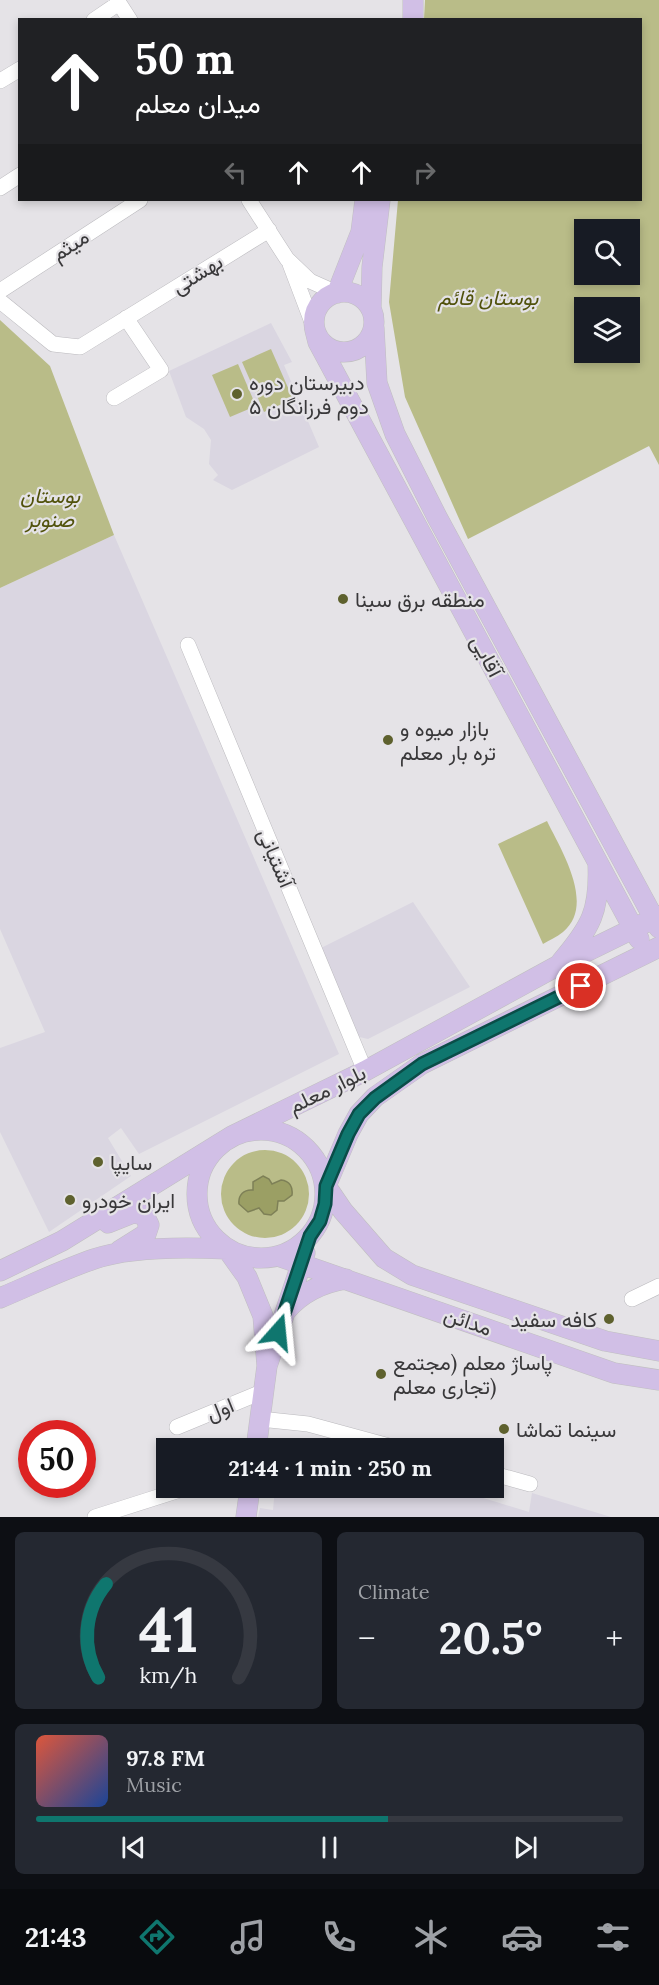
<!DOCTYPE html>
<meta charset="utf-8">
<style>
:root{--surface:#171b24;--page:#242831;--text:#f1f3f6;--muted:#9ea1a6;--line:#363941;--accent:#0f766e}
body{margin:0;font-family:Lora,Vazirmatn,serif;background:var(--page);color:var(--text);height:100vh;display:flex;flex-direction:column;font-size:22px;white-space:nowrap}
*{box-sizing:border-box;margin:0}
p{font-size:20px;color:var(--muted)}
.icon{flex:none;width:33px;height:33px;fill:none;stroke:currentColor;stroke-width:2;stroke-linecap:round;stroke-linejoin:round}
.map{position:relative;height:1517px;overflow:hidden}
.details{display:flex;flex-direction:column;gap:15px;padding:15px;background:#0d0f14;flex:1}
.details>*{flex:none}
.top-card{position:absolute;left:18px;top:18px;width:624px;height:183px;border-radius:0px;box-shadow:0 3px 9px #0003;background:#202124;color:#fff;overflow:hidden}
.buttons{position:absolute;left:574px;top:219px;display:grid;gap:12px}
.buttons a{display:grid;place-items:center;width:66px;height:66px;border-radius:0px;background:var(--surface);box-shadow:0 3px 9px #0003;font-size:30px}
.speed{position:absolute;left:18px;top:1420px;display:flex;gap:12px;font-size:30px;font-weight:700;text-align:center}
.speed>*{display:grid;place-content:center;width:78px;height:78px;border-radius:50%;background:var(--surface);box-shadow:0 3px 9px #0003;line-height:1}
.speed .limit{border:9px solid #d22;background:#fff;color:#111}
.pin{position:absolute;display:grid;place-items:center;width:51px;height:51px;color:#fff;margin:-26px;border:3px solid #fff;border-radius:50%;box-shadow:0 2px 6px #0007}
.me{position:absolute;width:66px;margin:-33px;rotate:18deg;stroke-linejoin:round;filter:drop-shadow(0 0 4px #0008)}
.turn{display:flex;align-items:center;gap:21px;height:126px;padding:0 18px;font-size:27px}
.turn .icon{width:78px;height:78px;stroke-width:2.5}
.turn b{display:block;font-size:42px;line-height:51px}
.lanes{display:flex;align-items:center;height:57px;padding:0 18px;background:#0003;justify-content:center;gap:30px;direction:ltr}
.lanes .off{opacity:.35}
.big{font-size:45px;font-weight:800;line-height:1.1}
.details .tile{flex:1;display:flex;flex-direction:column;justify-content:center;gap:9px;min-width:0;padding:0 21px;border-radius:9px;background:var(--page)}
.details .dial{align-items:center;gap:0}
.dial svg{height:156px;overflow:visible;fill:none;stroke:var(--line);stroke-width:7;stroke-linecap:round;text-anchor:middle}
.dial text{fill:var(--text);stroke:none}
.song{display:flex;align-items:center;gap:18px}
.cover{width:72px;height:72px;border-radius:9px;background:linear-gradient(135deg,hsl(10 70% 55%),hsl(220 70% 35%))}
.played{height:6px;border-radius:3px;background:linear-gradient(90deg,var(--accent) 60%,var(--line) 60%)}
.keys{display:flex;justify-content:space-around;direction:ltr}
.heat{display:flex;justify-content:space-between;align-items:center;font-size:33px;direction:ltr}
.details .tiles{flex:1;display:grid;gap:15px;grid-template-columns:1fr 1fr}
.tile:last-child{grid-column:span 2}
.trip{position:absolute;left:156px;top:1438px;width:348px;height:60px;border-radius:0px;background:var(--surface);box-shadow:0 3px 9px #0003;font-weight:800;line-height:60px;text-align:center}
.tabs{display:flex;height:96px;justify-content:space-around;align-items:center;background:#090b0e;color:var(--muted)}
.tabs .icon{width:42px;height:42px}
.tabs .selected{color:var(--accent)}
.tabs b{font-size:27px;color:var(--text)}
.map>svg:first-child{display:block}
</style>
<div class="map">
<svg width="659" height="1517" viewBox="0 0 659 1517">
<rect width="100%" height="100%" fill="#e5e3e7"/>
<path fill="#dad6e1" d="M 271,323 L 292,362 L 284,365 L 319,447 L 232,490 L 213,480 L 218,475 L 209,464 L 211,440 L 204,429 L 186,417 L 169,371 Z
M 114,535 L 339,1054 L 139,1154 L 121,1128 L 108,1138 L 131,1176 L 49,1232 L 0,1132 L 0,1048 L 45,1032 L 0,929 L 0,588 Z
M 413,902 L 470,987 L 368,1039 L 355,1036 L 319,949 Z
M 275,1488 L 451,1488 L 529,1512 L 532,1493 L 611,1517 L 258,1517 L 260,1508 L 273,1510 Z"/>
<path fill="#b9bc88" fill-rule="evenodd" d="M 425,0 L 659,0 L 659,465 L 649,446 L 468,539 L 405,397 L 389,302 L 398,200 L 640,200 L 640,20 L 424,19 ZM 585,230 L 630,230 L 630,274 L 585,274 ZM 585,308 L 630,308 L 630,352 L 585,352 Z
M 0,320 L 50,366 L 114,535 L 0,588 Z
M 271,349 L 293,399 L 264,412 L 242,362 Z
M 238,364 L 256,406 L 230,417 L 212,375 Z
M 547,821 C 561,850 596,905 563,932 C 557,937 549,940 543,944 L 498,844 Z
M221 1194a44 44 0 1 1 88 0a44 44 0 1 1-88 0Z"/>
<path fill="#9b9f64" stroke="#7e8057" stroke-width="1.5" d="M 263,1176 L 269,1179 L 272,1184 L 281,1180 C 290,1181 293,1187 292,1195 L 284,1201 L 278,1201 L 277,1210 L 271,1215 L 264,1214 L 259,1208 L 248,1212 L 239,1204 C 238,1195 244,1189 253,1190 L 253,1182 Z"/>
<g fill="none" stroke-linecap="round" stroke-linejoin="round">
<defs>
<path id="minor" d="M 117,0 L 130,20
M 94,20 L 119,3
M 0,81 L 20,69
M 0,188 L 20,175
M 249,200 L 287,259 L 310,281 L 337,293
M 290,264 L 315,330
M 0,291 L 140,200
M 0,301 L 53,344 L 80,347 L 269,230
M 114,398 L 161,370 L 126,318
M 188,645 L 365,1071
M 632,1299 L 659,1286
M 260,1419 L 308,1424 L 400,1449
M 177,1427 L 264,1391
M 494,1474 L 530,1484
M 95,1517 L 186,1488"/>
<path id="major" d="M 413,0 L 413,20
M314 322a30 30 0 1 1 60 0a30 30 0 1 1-60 0Z
M 337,293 L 361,232 L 365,200
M 371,309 L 372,267 L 380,200
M 374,328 L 377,383 L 395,434 L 437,517 L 659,928
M 315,330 L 318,342 L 639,939
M 659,947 L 422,1064 L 375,1097 L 359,1114 L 348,1134 L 326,1186 L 343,1211 L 384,1258 L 412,1275 L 605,1341 L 659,1351
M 561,962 C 591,927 600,911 598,864
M197 1194a64 64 0 1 1 128 0a64 64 0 1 1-128 0Z
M 108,1223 L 133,1213 L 144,1215 L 149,1225 L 146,1234 L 119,1251
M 278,1256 L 614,1373 L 659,1380
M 0,1271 L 62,1241 L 232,1136 L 365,1071 L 557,966 L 659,916
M 0,1298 C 31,1285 62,1270 94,1259 C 132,1246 187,1247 227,1249 L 247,1277 L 263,1316 L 267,1366
M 286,1311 C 302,1292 322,1283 346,1279
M 256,1449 L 267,1366 L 305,1253
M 246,1517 L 250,1488"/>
</defs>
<use href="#minor" stroke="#bbbabe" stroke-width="16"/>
<use href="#major" stroke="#c0bfc0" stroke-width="21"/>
<use href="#minor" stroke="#fff" stroke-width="15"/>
<use href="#major" stroke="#d1bfe6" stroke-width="20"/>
</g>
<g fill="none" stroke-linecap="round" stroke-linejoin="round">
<defs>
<path id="route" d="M 278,1332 L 310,1236 L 320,1221 L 325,1204 L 326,1186 L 348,1134 L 359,1114 L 375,1098 L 422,1064 L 581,986"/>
</defs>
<use href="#route" stroke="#0a4d48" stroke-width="15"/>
<use href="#route" stroke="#0f766e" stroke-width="10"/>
</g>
<g fill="#5e612e" stroke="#e5e3e7" stroke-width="2">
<circle cx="237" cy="394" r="6"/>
<circle cx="343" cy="599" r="6"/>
<circle cx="388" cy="740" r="6"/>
<circle cx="98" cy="1162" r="6"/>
<circle cx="70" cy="1200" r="6"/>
<circle cx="609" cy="1319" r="6"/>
<circle cx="381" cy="1374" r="6"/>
<circle cx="504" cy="1429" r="6"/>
</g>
<g text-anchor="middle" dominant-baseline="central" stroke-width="4.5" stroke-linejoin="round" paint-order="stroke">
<g font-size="21" fill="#39383a" stroke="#e5e3e7">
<text transform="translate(70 245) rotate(-33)">میثم</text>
<text transform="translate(197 274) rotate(-32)">بهشتی</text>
<text transform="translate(487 656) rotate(62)">آقایی</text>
<text transform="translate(276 858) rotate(67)">آشتیانی</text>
<text transform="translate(327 1089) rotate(-26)">بلوار معلم</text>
<text transform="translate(468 1321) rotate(19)">مدائن</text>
<text transform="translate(220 1409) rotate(-22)">اول</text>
</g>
<g font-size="21" font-style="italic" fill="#51520c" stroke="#e5e3e7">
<text x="488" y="297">بوستان قائم</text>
<text x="50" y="495">بوستان<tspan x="50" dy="24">صنوبر</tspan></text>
</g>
<g font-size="21" fill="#39383a" stroke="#e5e3e7" text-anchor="start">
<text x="249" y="382">دبیرستان دوره<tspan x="249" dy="24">دوم فرزانگان ۵</tspan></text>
<text x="355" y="599">منطقه برق سینا</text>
<text x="400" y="728">بازار میوه و<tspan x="400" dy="24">تره بار معلم</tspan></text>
<text x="110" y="1162">سایپا</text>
<text x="82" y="1200">ایران خودرو</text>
<text x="597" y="1319" text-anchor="end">کافه سفید</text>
<text x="393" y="1362">پاساژ معلم (مجتمع<tspan x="393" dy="24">تجاری معلم)</tspan></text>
<text x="516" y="1429">سینما تماشا</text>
</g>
</g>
</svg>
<div class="buttons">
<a><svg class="icon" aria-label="search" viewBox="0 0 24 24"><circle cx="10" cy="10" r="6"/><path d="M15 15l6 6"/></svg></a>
<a><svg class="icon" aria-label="layers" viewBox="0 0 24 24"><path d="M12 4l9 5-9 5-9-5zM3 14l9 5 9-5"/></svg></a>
</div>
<div class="speed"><div class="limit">50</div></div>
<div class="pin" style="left:581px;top:986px;background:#d93025"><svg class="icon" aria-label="arrive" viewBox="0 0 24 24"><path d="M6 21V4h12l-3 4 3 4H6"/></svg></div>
<svg class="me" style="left:278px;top:1332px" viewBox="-20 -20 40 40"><path d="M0-17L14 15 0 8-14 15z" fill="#0f766e" stroke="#fff" stroke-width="4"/></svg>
<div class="trip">21:44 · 1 min · 250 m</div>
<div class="top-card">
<div class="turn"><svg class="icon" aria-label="ahead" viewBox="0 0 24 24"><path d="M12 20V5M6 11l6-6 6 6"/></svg><div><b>50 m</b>میدان معلم</div></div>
<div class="lanes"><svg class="icon off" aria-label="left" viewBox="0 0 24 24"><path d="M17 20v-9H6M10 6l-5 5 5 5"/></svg><svg class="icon" aria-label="ahead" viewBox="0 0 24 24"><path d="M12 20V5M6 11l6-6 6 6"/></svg><svg class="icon" aria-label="ahead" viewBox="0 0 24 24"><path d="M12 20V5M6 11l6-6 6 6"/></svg><svg class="icon off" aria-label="right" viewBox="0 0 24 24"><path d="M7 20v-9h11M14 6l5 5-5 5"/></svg></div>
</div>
</div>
<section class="details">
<div class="tiles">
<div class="tile dial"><svg viewBox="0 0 100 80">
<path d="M14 69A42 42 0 1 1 86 69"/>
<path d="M14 69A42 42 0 0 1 18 21" stroke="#0f766e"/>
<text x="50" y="56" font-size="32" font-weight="700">41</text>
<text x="50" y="72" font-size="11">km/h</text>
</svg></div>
<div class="tile"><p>Climate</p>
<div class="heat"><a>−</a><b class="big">20.5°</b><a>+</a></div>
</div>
<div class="tile">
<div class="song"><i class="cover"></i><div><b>97.8 FM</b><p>Music</p></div></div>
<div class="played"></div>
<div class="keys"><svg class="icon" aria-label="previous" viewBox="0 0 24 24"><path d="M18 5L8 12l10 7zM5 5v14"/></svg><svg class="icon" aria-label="pause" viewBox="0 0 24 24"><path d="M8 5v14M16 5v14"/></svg><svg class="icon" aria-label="next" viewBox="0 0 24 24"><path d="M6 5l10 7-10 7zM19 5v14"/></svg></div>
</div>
</div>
</section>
<nav class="tabs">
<b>21:43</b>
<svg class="icon selected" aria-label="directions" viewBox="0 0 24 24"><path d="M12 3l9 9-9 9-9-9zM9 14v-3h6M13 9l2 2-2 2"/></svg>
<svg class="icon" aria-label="music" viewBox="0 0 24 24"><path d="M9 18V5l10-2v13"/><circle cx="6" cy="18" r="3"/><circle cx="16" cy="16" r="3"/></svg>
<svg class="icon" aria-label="phone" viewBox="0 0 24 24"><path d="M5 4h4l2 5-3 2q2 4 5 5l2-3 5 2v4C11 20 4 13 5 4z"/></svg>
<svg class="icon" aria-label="climate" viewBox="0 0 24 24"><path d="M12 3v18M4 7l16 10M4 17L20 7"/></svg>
<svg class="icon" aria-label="car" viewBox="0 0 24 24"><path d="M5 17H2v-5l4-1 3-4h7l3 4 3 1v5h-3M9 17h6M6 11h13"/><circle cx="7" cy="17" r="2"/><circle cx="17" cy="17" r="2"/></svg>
<svg class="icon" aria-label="filters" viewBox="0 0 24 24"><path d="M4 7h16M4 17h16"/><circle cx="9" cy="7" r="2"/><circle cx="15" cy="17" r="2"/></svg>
</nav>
